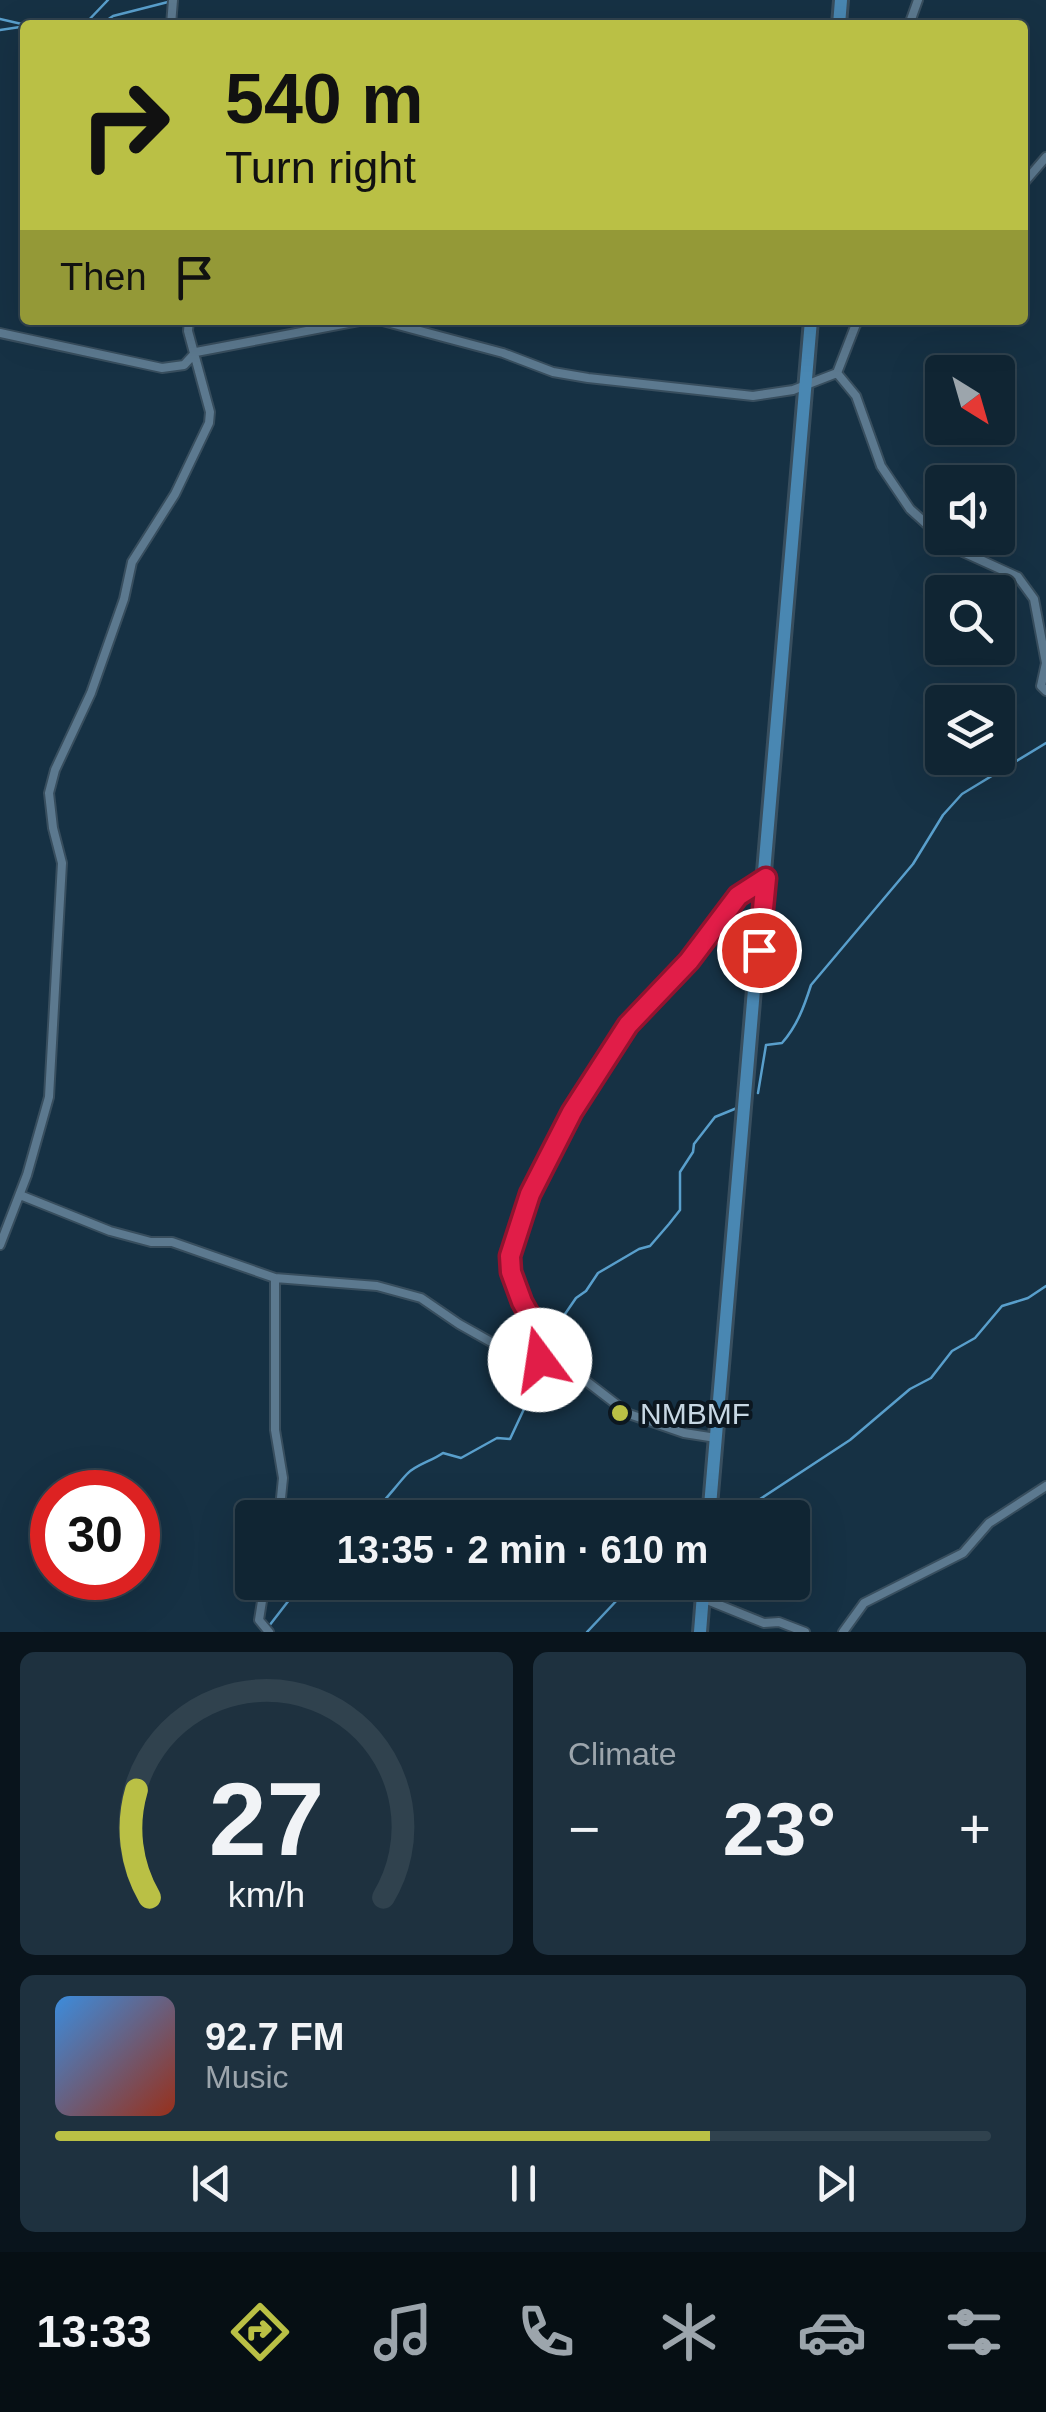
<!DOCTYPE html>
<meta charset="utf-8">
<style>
:root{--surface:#102533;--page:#1e313f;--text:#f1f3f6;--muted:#9ca5ac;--line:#30424e;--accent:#bac045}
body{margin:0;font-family:Helvetica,sans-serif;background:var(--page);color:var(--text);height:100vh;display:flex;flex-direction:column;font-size:38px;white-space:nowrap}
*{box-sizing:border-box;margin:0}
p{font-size:32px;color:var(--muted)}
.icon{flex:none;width:55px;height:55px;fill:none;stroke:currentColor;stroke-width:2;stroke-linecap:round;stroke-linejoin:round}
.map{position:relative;height:1632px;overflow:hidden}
.drawer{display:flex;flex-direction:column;gap:20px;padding:20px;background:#09141c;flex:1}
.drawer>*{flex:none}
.hud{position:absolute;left:20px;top:20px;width:1008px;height:305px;border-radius:10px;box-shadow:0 10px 40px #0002,0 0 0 2px var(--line);background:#bac045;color:#111;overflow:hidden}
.needle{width:65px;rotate:143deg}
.fabs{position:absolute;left:925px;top:355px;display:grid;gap:20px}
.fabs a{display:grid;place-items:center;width:90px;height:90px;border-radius:10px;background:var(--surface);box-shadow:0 10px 40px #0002,0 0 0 2px var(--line);font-size:50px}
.speed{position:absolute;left:30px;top:1470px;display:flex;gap:20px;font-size:50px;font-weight:700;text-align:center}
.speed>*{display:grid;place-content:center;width:130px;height:130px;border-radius:50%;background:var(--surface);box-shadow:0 10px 40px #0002,0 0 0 2px var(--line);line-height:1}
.speed .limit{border:15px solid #d22;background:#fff;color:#111}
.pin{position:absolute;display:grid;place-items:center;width:85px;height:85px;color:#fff;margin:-42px;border:5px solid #fff;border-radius:50%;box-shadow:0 2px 10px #0007}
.me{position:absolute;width:110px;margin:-55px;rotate:346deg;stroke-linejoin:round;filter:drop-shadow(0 0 8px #0008)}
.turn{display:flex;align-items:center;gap:35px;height:210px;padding:0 40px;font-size:45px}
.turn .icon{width:130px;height:130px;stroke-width:2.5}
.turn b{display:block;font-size:70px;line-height:85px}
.then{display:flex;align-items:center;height:95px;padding:0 40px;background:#0003;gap:20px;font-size:38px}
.big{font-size:75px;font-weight:600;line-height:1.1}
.drawer .tile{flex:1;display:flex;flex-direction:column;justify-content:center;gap:15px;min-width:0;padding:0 35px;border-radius:15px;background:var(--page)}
.drawer .dial{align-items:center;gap:0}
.dial svg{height:260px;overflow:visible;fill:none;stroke:var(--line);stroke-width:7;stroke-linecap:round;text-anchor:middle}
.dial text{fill:var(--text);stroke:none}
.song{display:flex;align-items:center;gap:30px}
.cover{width:120px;height:120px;border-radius:15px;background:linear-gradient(135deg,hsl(210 70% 55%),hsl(10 70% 35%))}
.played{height:10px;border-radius:5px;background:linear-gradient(90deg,var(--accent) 70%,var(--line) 70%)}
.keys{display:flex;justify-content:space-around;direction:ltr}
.heat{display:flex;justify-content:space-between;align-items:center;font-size:55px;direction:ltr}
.drawer .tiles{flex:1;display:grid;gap:20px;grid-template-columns:1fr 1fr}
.tile:last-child{grid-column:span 2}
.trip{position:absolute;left:235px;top:1500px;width:575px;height:100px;border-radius:10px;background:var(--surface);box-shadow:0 10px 40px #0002,0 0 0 2px var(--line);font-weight:600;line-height:100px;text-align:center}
.tabs{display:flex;height:160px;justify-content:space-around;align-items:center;background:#060f14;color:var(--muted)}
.tabs .icon{width:70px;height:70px}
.tabs .active{color:var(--accent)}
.tabs b{font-size:45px;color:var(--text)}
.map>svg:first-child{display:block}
</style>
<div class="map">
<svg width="1046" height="1632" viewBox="0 0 1046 1632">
<rect width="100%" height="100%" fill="#163144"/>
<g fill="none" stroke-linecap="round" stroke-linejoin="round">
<path stroke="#599fcc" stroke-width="2.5" d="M 0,19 L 26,25
M 28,25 L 65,25
M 84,25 L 108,0
M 100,25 L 113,16 L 168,2
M 0,30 L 20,27 L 25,30
M 758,1093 L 766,1045 L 782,1043 C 797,1026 804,1007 811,985 L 913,864 L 943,815 L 962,794 L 1046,743
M 366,1518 C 383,1505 393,1489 407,1474 C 415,1465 432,1461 443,1453 L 461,1458 L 497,1438 L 510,1439 L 524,1409 L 532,1403 L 544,1379 L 550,1354 L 564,1336 L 565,1314 L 576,1298 L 586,1291 L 598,1273 L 639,1249 L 650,1246 L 669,1224 L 680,1210 L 680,1172 L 693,1152 L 694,1144 L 715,1117 L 737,1108 L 738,1093
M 731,1518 L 850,1440 L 910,1389 L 931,1378 L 952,1351 L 975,1338 L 1002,1306 L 1028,1298 L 1046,1286
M 269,1626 L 303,1582
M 587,1632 L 634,1582"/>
<defs>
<path id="street" d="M 171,25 L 173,0
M 909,25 L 918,0
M 1022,185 L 1046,157
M 379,320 L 503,353 L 553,372 L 588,378 L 753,396 L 793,390 L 837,373 L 856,324 L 861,320
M 0,333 L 162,368 L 184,365 L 196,352 L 364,320
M 837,373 L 856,396 L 881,466 L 910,509 L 952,547 L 1018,577 L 1034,599 L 1046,663 L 1041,686 L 1046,691
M 20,1195 L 110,1231 L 151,1242 L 172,1242 L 275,1278 L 377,1286 L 421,1298 L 459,1324 L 507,1351 L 577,1374 L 629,1414 L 684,1433 L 716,1438
M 0,1245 L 27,1175 L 49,1097 L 62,863 L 53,828 L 49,793 L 55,770 L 91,693 L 124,599 L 132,562 L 175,494 L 209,423 L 210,412 L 188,331 L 189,320
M 275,1278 L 275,1430 L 283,1478 L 279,1518
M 541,1360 L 542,1338 L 522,1302 L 511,1272 L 510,1257 L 531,1194 L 572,1112 L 628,1025 L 689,961 L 738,896 L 762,882
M 265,1582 L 259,1620 L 269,1632
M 702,1598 L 764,1623 L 779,1622 L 805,1632
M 843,1632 L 864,1603 L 963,1553 L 989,1523 L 1046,1486"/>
<path id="primary" d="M 839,25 L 841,0
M 709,1518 L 811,320
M 700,1632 L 704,1582"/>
</defs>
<use href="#street" stroke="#384e5e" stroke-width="12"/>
<use href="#primary" stroke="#384e5e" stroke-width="18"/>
<use href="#street" stroke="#5c798f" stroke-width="8"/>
<use href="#primary" stroke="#4987b2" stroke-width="12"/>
</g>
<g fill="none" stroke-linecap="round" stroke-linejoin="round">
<defs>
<path id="route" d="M 540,1360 L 542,1338 L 522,1302 L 511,1272 L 510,1256 L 530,1194 L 572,1112 L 628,1025 L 689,961 L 738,896 L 766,878 L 759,950"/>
</defs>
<use href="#route" stroke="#92132f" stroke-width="25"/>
<use href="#route" stroke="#e11d48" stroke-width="18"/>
</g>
<circle fill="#bac045" stroke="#0c1720" stroke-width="4" cx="620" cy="1413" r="10"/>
<g text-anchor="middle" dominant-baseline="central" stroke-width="8" stroke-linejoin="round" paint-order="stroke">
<g font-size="30" fill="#c8d8e4" stroke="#0c1720" text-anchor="start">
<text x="640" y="1413">NMBMF</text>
</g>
</g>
</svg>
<div class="fabs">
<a><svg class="needle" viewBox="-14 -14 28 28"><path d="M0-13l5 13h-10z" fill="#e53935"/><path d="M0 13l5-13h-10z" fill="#9ca5ac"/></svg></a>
<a><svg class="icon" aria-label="sound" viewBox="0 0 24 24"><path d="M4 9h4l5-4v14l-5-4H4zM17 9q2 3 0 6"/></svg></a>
<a><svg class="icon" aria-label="search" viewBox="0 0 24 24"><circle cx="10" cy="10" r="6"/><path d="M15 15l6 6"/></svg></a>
<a><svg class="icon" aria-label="layers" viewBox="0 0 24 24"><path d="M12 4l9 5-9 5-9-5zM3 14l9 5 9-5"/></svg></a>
</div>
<div class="speed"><div class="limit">30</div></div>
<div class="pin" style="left:759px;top:950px;background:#d93025"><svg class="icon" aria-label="arrive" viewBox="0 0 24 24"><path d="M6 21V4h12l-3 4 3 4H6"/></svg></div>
<svg class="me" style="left:540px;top:1360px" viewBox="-20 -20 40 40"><circle r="19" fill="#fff"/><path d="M0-13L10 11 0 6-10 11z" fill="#e11d48"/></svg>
<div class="trip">13:35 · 2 min · 610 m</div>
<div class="hud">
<div class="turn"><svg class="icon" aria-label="right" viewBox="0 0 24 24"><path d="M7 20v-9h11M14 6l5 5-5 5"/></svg><div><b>540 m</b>Turn right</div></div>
<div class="then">Then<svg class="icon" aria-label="arrive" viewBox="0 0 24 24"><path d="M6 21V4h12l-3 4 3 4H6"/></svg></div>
</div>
</div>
<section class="drawer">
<div class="tiles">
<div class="tile dial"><svg viewBox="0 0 100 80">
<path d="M14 69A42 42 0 1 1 86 69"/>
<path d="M14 69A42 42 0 0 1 10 36" stroke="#bac045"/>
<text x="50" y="56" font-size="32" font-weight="700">27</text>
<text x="50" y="72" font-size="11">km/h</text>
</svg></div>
<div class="tile"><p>Climate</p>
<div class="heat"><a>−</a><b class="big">23°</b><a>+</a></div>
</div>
<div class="tile">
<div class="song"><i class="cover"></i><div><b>92.7 FM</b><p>Music</p></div></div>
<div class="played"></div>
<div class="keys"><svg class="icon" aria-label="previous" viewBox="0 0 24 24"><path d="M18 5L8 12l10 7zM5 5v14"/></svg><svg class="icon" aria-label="pause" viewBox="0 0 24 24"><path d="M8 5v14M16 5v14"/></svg><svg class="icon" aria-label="next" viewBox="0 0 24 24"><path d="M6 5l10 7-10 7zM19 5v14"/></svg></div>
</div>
</div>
</section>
<nav class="tabs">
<b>13:33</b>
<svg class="icon active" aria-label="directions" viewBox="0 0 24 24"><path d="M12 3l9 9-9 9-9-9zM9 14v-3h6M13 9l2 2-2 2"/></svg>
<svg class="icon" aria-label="music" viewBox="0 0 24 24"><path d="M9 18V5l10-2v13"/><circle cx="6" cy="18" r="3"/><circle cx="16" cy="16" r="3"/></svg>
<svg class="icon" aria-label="phone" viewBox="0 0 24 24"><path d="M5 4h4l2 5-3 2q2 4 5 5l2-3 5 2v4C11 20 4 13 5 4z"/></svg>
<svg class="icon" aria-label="climate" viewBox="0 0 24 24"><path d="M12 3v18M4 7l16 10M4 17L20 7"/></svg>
<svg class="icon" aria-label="car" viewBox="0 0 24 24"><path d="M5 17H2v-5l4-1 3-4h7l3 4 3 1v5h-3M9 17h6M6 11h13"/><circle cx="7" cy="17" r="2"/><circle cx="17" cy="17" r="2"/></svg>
<svg class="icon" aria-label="filters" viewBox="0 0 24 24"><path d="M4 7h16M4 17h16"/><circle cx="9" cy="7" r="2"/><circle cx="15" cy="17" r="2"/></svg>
</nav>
